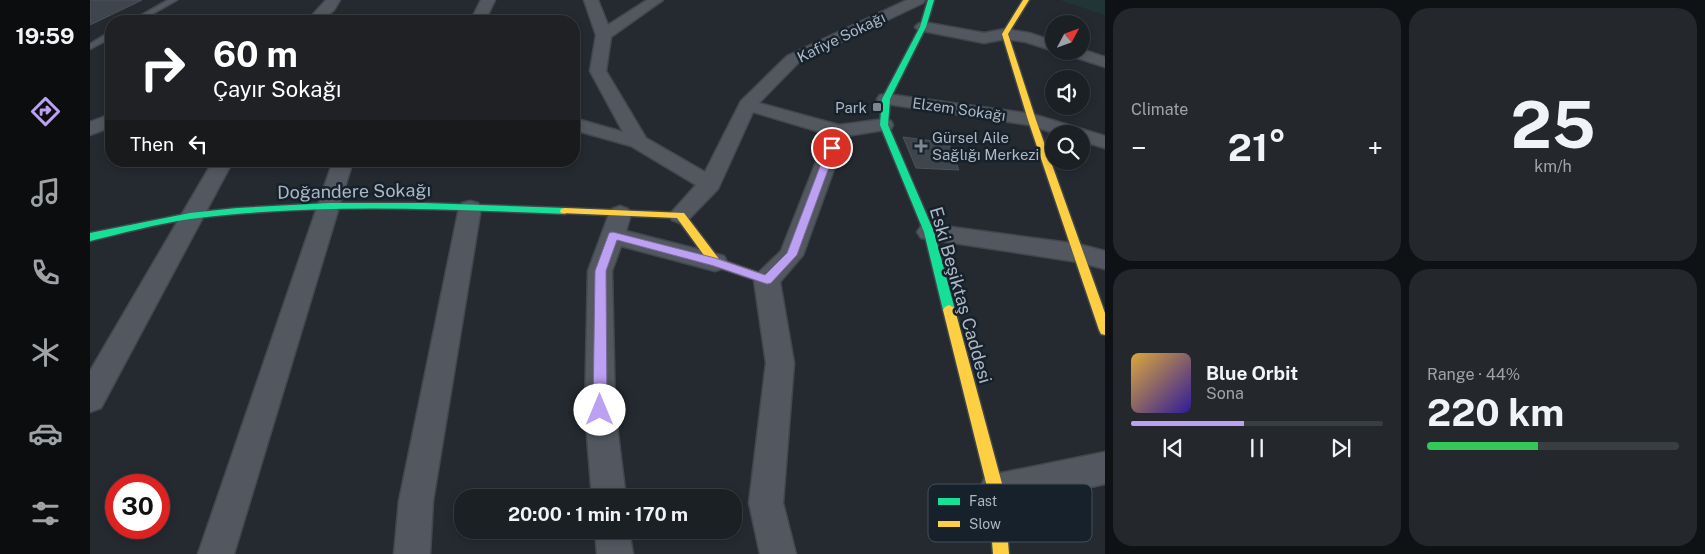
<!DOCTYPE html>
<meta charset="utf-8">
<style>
:root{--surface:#1b2024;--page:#24282c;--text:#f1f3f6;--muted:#a0a3a6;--line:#393e41;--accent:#bca0f2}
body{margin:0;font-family:"Public Sans",sans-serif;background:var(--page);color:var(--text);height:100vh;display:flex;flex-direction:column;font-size:19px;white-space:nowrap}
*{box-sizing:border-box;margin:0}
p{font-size:16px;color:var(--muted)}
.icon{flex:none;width:28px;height:28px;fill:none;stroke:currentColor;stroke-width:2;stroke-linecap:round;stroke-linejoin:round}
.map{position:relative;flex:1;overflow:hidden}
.sheet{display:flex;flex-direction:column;gap:8px;padding:8px;background:#0f1214;width:600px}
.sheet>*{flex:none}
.guide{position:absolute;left:15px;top:15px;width:475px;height:152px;border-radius:20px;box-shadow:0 2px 8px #0003,0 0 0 1px var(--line);background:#202124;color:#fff;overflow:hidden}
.needle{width:32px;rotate:49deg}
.controls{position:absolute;left:955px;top:15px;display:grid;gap:10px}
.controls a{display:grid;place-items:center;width:45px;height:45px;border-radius:50%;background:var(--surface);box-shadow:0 2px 8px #0003,0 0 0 1px var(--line);font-size:25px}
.speed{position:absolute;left:15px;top:474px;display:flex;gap:10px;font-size:25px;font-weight:700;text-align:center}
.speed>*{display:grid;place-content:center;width:65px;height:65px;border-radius:50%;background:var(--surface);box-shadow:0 2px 8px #0003,0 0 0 1px var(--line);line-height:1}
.speed .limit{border:8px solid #d22;background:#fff;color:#111}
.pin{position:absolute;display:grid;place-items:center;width:42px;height:42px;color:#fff;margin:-21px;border:2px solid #fff;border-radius:50%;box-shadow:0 1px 5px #0007}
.me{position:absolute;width:55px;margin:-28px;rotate:0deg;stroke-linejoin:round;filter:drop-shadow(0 0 4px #0008)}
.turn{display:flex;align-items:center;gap:18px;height:105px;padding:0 25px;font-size:22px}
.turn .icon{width:65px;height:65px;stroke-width:2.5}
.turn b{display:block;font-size:35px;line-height:42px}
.then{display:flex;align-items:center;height:48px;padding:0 25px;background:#0003;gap:10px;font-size:19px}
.big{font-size:38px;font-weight:700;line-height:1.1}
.sheet .card{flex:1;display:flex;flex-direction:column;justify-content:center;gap:8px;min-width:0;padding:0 18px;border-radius:20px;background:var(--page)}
.sheet .dial{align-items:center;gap:0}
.dial b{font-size:65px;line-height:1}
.song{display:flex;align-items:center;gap:15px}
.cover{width:60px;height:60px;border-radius:8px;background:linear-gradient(135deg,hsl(40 70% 55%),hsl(250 70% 35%))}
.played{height:5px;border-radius:2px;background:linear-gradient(90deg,var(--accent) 45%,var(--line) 45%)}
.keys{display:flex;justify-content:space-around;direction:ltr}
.heat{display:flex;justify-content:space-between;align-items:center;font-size:28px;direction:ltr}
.charge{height:8px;border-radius:4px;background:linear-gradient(90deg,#34c759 44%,var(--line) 0)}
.sheet .tiles{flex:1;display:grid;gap:8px;grid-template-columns:repeat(2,1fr)}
.trip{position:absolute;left:364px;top:489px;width:288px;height:50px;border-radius:20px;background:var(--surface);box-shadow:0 2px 8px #0003,0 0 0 1px var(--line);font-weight:700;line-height:50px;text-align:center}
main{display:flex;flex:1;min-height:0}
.dock{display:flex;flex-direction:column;width:90px;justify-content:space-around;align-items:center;background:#0b0d0e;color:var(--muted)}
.dock .icon{width:35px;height:35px}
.dock .current{color:var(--accent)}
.dock b{font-size:22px;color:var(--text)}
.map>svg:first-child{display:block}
</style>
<main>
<nav class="dock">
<b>19:59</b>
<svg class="icon current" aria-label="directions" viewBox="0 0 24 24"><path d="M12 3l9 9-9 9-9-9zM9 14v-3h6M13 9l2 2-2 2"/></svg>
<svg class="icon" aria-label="music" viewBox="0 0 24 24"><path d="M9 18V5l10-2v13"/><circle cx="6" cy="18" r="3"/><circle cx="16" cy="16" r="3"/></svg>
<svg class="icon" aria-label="phone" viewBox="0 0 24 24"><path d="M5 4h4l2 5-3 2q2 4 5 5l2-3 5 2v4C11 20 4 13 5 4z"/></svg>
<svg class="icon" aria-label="climate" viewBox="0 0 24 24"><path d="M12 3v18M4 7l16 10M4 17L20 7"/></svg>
<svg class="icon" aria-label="car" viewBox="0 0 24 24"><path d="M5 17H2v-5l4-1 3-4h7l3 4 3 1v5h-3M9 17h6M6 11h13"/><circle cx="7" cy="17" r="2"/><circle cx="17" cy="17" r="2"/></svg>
<svg class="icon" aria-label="filters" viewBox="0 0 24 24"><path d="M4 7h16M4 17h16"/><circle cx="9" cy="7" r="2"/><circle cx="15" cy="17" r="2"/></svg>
</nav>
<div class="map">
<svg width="1015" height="554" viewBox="0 0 1015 554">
<rect width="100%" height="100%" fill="#242a30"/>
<path fill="#213536" d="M 970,0 L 1015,0 L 1015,15 Z"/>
<path fill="#3f454c" stroke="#4b5259" d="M 0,0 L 52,0 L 0,25 Z
M 813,137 L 859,143 L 869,170 L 826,168 Z"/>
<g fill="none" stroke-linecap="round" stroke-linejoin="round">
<defs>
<path id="lane" d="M 78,0 L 87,0 L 50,21 L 41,21 Z
M 18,33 L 21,33 L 21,38 L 0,49 L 0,44 Z"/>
<path id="street" d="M 236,0 L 250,0 L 244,10 L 232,21 L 217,21 Z
M 391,0 L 405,0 L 395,21 L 356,21 L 358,18 L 383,16 Z
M 494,0 L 508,0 L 518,25 L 557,0 L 573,0 L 521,37 L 516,71 L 556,138 L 615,172 L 651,101 L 697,56 L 817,0 L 835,0 L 833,3 L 709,62 L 669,103 L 749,125 L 794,119 L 801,121 L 803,125 L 801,129 L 756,136 L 713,255 L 690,282 L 704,363 L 693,503 L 706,554 L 670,554 L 659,503 L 676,363 L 664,280 L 668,273 L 691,251 L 737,134 L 663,112 L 628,189 L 598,220 L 590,223 L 582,220 L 579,215 L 606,185 L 541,146 L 484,130 L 484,118 L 533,132 L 500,71 L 506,35 Z
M 833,22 L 894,33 L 915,29 L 939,33 L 964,41 L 964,51 L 936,42 L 915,39 L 894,43 L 828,30 L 825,27 L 828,24 Z
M 991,49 L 1015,57 L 1015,67 L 975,54 L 973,51 L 991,51 Z
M 796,94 L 942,114 L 1015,136 L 1015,148 L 991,141 L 991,134 L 967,134 L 940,125 L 790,103 L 787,99 L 790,95 Z
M 21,114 L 21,127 L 0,135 L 0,122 Z
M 123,161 L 143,161 L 11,408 L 0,412 L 0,371 Z
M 243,161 L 263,161 L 144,554 L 108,554 Z
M 380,201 L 388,203 L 391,208 L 343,501 L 340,554 L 304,554 L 309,501 L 369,208 L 372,203 Z
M 530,206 L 538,209 L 541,214 L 536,231 L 634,256 L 637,262 L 634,268 L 625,271 L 531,246 L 522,271 L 525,410 L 536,498 L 502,498 L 495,410 L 498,271 L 519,214 L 522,209 Z
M 839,224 L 988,244 L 1015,251 L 1015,269 L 988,262 L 831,238 L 827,232 L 831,226 Z
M 1015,452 L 1015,484 L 906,508 L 894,503 L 889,491 L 894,479 L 906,474 Z
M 505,530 L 539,530 L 543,554 L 507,554 Z"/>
<path id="fast" d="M 838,0 L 844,0 L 836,27 L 800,99 L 798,125 L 844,232 L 865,310 L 863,313 L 855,313 L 853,310 L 834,232 L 790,125 L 792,99 L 830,27 Z
M 240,203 L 334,203 L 475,208 L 480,211 L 475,214 C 350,209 224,203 100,219 C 66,224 33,233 0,241 L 0,233 L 100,213 L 147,208 Z"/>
<path id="slow" d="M 933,0 L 939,0 L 918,34 L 946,120 L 1015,313 L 1015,335 L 1011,334 L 1009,330 L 938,120 L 912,34 Z
M 475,208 L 594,213 L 629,259 L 681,277 L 683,280 L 681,283 L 677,284 L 621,265 L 587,218 L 471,213 L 470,211 L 471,209 Z
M 859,305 L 863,307 L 865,310 L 914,491 L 919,554 L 903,554 L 898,491 L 853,310 L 855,307 Z"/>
</defs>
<use href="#lane" stroke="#41474d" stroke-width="3"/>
<use href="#street" stroke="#41474d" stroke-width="3"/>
<use href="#fast" stroke="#41474d" stroke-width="3"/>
<use href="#slow" stroke="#41474d" stroke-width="3"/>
<use href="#lane" fill="#535860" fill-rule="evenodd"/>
<use href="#street" fill="#535860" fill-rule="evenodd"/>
<use href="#fast" fill="#16e098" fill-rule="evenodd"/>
<use href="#slow" fill="#ffcf43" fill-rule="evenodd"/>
</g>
<path fill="#bca0f2" stroke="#7a689d" d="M 742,146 L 746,148 L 707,255 L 681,283 L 677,284 L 624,266 L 527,240 L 516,271 L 517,410 L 514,415 L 510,417 L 505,415 L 503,410 L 505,271 L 519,233 L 523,232 L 625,258 L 675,275 L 697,253 L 737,148 Z"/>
<g fill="#7c8690" stroke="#17212b" stroke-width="2">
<rect x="782" y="102" width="10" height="10" rx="2.5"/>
<path d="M828.5 138.5h5v5h5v5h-5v5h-5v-5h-5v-5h5z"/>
</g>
<g text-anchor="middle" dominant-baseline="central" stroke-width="5" stroke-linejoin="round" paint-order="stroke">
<g font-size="15" fill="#abb7c4" stroke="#17212b">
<text transform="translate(751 37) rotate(-26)">Kafiye Sokağı</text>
<text transform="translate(869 109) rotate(8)">Elzem Sokağı</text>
</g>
<g font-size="15" fill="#abb7c4" stroke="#17212b" text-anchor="end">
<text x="777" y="107">Park</text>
<text x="842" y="137" text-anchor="start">Gürsel Aile<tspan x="842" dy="17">Sağlığı Merkezi</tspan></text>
</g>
<g font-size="18" fill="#abb7c4" stroke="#17212b">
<text transform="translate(264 191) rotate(-1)">Doğandere Sokağı</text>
<text transform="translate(871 295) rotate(74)">Eski Beşiktaş Caddesi</text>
</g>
</g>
<rect x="838" y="484" width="164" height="58" rx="8" fill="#17212b" stroke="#434e59" stroke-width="1"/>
<rect x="848" y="498" width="22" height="7" fill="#16e098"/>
<rect x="848" y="521" width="22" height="6" fill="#ffcf43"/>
<g font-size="14" fill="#abb7c4">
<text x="879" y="506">Fast</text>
<text x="879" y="529">Slow</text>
</g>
</svg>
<div class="controls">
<a><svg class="needle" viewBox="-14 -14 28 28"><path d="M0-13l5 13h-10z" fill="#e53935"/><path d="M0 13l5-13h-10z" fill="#a0a3a6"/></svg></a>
<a><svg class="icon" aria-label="sound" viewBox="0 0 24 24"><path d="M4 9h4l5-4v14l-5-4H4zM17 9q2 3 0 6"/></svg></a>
<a><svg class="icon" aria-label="search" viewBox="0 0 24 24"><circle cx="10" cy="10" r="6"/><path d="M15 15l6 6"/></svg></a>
</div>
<div class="speed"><div class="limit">30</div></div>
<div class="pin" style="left:742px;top:148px;background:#d93025"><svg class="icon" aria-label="arrive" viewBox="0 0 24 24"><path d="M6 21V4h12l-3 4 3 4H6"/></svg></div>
<svg class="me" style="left:510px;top:410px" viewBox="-20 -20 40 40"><circle r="19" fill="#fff"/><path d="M0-13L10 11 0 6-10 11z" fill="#bca0f2"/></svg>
<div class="trip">20:00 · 1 min · 170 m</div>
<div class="guide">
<div class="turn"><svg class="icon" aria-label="right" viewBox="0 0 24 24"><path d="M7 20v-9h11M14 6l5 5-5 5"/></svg><div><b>60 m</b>Çayır Sokağı</div></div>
<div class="then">Then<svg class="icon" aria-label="left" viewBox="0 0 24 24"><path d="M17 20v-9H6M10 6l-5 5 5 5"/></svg></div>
</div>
</div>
<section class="sheet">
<div class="tiles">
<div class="card"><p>Climate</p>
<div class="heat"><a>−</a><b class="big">21°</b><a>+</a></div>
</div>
<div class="card dial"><b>25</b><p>km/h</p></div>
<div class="card">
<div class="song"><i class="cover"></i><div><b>Blue Orbit</b><p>Sona</p></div></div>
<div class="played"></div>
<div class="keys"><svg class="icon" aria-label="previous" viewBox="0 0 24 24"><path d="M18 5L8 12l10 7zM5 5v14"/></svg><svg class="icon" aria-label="pause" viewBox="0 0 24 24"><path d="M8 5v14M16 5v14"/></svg><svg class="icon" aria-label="next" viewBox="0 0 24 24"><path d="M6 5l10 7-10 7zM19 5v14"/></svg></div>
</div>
<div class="card"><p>Range · 44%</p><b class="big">220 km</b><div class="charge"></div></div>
</div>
</section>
</main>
